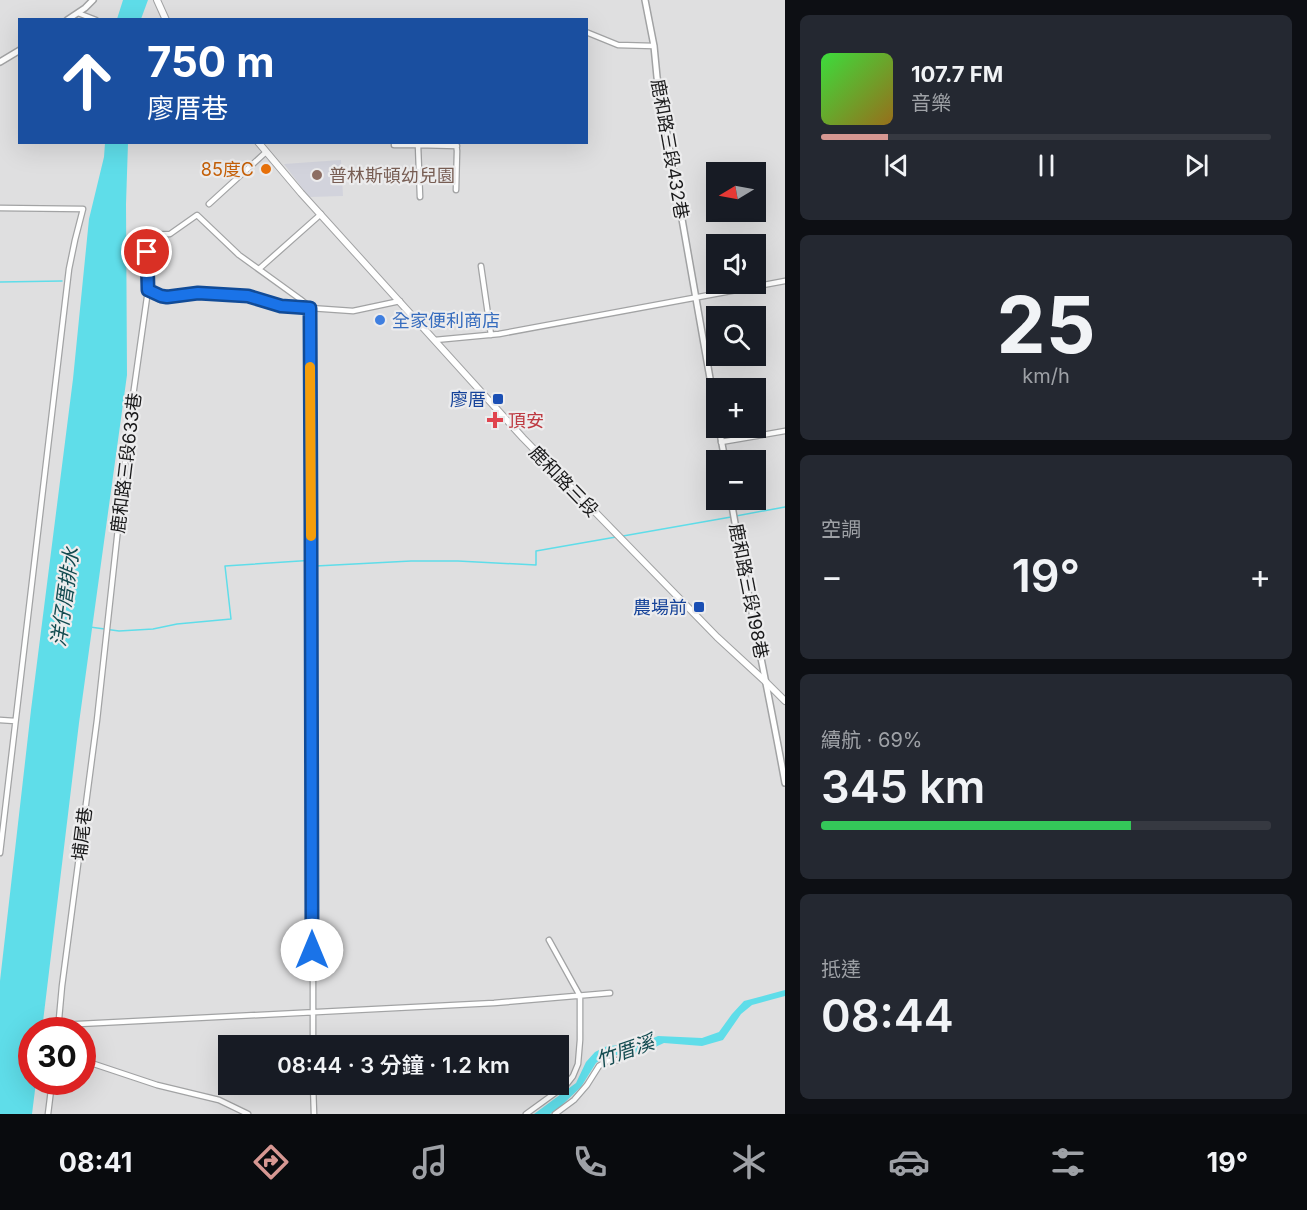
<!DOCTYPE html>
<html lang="zh-TW">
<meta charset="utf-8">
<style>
:root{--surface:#171b24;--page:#242831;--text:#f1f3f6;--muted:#9ea1a6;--line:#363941;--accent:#d69792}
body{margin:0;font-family:Inter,"Noto Sans TC",sans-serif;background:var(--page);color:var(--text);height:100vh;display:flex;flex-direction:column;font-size:22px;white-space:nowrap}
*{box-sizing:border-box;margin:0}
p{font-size:20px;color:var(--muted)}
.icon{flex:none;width:33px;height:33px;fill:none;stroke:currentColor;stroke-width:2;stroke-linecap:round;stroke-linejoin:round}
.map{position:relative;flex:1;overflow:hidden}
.drawer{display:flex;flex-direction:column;gap:15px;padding:15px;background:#0d0f14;width:522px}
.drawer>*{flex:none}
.top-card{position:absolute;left:18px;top:18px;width:570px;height:126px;border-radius:0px;box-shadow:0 6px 24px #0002;background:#1a4fa0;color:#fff;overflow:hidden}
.needle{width:39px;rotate:260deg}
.controls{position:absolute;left:706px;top:162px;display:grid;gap:12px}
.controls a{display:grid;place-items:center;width:60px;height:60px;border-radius:0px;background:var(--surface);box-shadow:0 6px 24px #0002;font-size:30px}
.speed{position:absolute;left:18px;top:1017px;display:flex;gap:12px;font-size:30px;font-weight:700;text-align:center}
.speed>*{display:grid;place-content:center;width:78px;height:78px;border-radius:50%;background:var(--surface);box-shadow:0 6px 24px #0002;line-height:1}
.speed .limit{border:9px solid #d22;background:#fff;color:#111}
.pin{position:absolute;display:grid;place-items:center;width:51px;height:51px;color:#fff;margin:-26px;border:3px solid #fff;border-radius:50%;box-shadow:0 2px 6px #0007}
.me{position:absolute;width:66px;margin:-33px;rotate:0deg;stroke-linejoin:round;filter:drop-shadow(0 0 4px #0008)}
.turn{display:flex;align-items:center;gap:21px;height:126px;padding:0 30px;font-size:27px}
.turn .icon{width:78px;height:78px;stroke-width:2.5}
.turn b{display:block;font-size:42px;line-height:51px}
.big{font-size:45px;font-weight:600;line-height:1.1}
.drawer .widget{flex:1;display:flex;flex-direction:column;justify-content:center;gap:9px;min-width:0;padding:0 21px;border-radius:9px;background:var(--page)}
.drawer .dial{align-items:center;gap:0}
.dial b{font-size:78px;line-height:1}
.song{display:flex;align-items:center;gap:18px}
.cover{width:72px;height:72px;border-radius:9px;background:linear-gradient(135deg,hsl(120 70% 55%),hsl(40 70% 35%))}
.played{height:6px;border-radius:3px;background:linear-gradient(90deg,var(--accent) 15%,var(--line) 15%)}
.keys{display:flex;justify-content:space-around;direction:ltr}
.heat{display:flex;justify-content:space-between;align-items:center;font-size:33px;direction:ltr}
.charge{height:9px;border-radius:4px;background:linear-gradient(90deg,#34c759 69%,var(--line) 0)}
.trip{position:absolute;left:218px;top:1035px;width:351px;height:60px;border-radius:0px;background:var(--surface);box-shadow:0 6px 24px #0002;font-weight:600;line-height:60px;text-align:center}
.tabs{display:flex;height:96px;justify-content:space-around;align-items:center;background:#090b0e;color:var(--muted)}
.tabs .icon{width:42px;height:42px}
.tabs .current{color:var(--accent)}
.tabs b{font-size:27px;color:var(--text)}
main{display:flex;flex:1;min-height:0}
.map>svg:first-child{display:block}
</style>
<main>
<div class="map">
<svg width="785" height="1114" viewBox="0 0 785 1114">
<rect width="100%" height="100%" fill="#dfdfe0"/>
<path fill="#d2d3dc" d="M 341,160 L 343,196 L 309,197 L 284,164 Z"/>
<path fill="#5fdde9" d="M 123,0 L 148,0 L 141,19 L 117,19 Z
M 105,143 L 128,143 L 126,204 L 127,375 L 79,723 L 42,1030 L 32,1030 L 32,1082 L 36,1082 L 32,1114 L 0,1114 L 0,981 L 31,710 L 73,379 L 89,219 L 104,157 Z
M 785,990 L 785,996 L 752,1005 L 741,1014 L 723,1040 L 702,1046 L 664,1043 L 644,1052 L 632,1055 L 607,1055 L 596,1063 L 581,1087 L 561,1106 L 550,1114 L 534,1114 L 576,1083 L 586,1062 L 595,1052 L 607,1046 L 640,1044 L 658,1036 L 702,1038 L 719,1032 L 732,1014 L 744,1001 Z"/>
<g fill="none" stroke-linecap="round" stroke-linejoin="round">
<path stroke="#5fdde9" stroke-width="1.5" d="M 0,282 L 62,281
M 736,516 L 785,507
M 623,536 L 731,517
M 90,627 L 119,631 L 153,629 L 177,624 L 231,619 L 225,566 L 315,560 L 316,566 L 411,561 L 458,561 L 536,565 L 536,551 L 616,537"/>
<defs>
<path id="minor" d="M 78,13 L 96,20
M 586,32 L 618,45 L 654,46
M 456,142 L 457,151 L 456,190
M 394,145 L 418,145
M 420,197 L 418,145 L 457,146
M 209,204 L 266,152
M 0,208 L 83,209 L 75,240 L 69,269 L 0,853
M 481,266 L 491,335
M 259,269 L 321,214
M 148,290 L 161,296 L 167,297 L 198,293 L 248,296 L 281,306 L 353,311 L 400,301
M 435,340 L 499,334 L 785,281
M 721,442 L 785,431
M 0,720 L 15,721
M 59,1025 L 494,1003 L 610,993
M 58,1030 L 62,986 L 97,720 L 131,410 L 148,290 L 147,252 L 145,235 L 170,234 L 197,215 L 239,255 L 300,299 L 310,307 L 311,639 L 313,709 L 313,1046
M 82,1060 L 157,1085 L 219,1100 L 248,1114
M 313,1084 L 314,1114
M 48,1114 L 52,1082
M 526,1114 L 566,1085 L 573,1076 L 578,1064 L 580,1040 L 580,996 L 549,940
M 555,1114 L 574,1100 L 587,1085 L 599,1066 L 607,1061 L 619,1060"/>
<path id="tertiary" d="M 645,0 L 654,46 L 657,77 L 717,418
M 67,20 L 85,8 L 93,0
M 0,62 L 20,50
M 719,428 L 725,460
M 731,500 C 747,594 768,688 785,783"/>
<path id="secondary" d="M 157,0 L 166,20
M 258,142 L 301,193 L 523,438 L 717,637 L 767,683 L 785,701"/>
</defs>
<use href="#minor" stroke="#a2a3a4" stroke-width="7"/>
<use href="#tertiary" stroke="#a2a3a4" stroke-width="8"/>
<use href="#secondary" stroke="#a2a3a4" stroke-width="8"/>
<use href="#minor" stroke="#fff" stroke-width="4.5"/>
<use href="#tertiary" stroke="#fff" stroke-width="5"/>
<use href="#secondary" stroke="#fff" stroke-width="6"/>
</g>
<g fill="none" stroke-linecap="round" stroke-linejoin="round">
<defs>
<path id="route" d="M 147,252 L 148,290 L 161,296 L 167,297 L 198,293 L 248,296 L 281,306 L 310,308 C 311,522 312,735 312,950"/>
</defs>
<use href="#route" stroke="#114b97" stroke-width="15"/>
<use href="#route" stroke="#1a73e8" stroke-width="10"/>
<path stroke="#f59e0b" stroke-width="10" d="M 310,367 L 311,536"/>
</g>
<circle fill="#e8710a" stroke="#ececed" stroke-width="2" cx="266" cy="169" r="6"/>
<circle fill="#8d6e63" stroke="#ececed" stroke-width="2" cx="317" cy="175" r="6"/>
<circle fill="#3f7fe0" stroke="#ececed" stroke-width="2" cx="380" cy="320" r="6"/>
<g fill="#1a4fb4" stroke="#ececed" stroke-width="2">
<rect x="492" y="393" width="12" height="12" rx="3"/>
<rect x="693" y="601" width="12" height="12" rx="3"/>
</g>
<path fill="#e0444e" stroke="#ececed" stroke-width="2" d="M492 411h6v6h6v6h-6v6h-6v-6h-6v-6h6z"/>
<g text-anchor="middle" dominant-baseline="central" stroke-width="4.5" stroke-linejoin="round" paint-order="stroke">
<g font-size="18" fill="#19191a" stroke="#ececed">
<text transform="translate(670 149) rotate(80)">鹿和路三段432巷</text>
<text transform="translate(126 463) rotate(-83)">鹿和路三段633巷</text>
<text transform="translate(564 481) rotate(46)">鹿和路三段</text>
<text transform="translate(749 591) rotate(79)">鹿和路三段198巷</text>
<text transform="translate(82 834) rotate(-83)">埔尾巷</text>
</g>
<g font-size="18" fill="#c56008" stroke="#ececed" text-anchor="end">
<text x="254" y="169">85度C</text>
</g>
<g font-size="18" fill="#785e54" stroke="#ececed" text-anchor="start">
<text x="329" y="175">普林斯頓幼兒園</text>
</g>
<g font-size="18" fill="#366cbe" stroke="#ececed" text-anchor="start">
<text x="392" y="320">全家便利商店</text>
</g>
<g font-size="18" fill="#164399" stroke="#ececed" text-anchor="end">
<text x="486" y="399">廖厝</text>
<text x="687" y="607">農場前</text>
</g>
<g font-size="18" fill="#be3a42" stroke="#ececed" text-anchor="start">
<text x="508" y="420">頂安</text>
</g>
<g font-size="20" font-style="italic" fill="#134b50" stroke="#ececed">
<text transform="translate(65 597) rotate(-82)">洋仔厝排水</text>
<text transform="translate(625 1051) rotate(-19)">竹厝溪</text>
</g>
</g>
</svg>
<div class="controls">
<a><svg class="needle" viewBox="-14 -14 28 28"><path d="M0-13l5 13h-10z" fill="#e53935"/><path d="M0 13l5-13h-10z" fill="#9ea1a6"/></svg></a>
<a><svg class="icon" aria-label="sound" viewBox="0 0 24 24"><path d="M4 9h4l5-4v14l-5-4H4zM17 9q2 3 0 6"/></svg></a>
<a><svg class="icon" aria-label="search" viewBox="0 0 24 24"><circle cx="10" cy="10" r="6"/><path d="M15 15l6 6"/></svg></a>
<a>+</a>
<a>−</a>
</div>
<div class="speed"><div class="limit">30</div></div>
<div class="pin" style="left:147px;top:252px;background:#d93025"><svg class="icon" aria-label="arrive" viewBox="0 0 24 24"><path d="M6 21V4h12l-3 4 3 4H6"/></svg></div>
<svg class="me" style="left:312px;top:950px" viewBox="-20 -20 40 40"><circle r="19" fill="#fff"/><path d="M0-13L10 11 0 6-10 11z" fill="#1a73e8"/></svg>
<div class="trip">08:44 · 3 分鐘 · 1.2 km</div>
<div class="top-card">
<div class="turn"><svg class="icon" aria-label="ahead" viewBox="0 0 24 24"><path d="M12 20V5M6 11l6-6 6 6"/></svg><div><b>750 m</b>廖厝巷</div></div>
</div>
</div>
<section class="drawer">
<div class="widget">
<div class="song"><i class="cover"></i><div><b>107.7 FM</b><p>音樂</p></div></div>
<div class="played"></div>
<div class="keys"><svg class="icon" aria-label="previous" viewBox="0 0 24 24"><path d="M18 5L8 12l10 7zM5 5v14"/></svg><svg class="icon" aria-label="pause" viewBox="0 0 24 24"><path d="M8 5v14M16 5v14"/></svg><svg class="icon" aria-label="next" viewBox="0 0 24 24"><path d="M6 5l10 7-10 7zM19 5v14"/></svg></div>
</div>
<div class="widget dial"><b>25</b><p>km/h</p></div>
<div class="widget"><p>空調</p>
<div class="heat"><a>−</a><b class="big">19°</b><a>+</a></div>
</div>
<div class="widget"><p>續航 · 69%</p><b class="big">345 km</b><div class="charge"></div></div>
<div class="widget"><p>抵達</p><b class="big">08:44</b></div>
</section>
</main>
<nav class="tabs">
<b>08:41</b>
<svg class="icon current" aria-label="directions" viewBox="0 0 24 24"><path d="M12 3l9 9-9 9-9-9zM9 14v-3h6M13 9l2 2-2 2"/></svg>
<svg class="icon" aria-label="music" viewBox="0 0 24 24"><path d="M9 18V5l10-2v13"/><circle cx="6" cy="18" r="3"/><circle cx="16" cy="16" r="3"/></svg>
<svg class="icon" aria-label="phone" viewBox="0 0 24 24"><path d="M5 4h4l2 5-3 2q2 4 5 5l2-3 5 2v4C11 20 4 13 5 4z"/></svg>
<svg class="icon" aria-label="climate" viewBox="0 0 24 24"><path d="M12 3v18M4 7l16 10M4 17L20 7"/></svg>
<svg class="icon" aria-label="car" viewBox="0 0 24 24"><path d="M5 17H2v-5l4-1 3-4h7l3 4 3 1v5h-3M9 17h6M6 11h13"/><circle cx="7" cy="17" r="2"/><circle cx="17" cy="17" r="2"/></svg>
<svg class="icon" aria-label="filters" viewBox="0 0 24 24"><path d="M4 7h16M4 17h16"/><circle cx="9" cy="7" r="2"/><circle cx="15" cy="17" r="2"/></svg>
<b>19°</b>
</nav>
